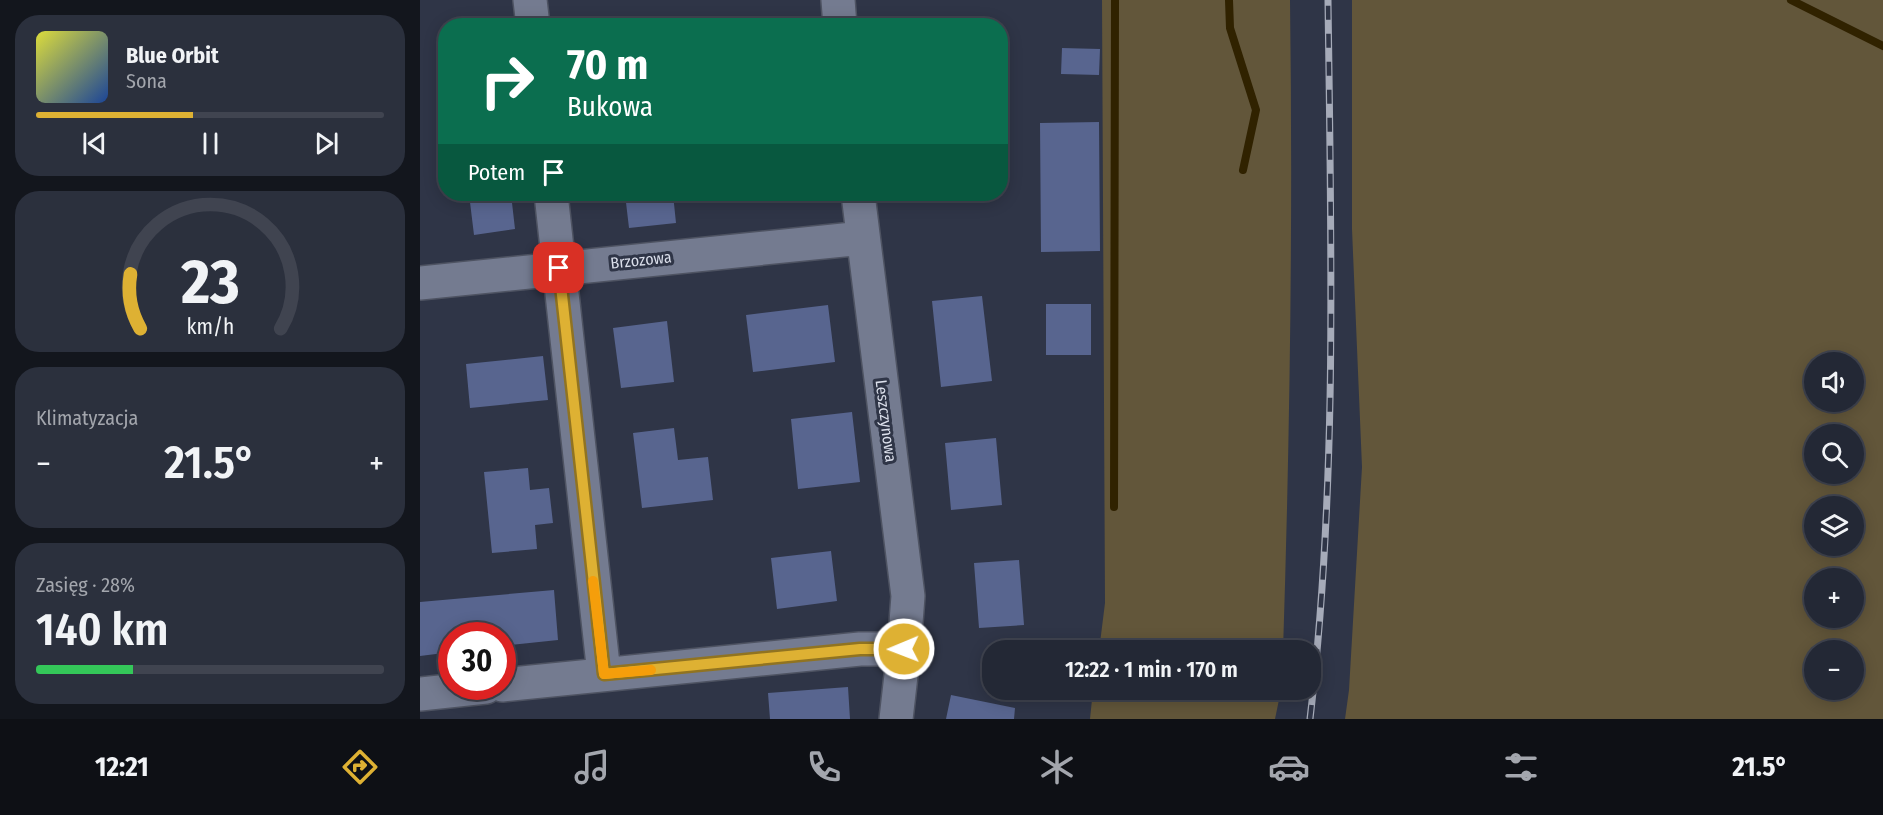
<!DOCTYPE html>
<html lang="pl">
<meta charset="utf-8">
<style>
:root{--surface:#232835;--page:#2b303d;--text:#f1f3f6;--muted:#a3a6ad;--line:#404450;--accent:#deb133}
body{margin:0;font-family:"Fira Sans Condensed",sans-serif;background:var(--page);color:var(--text);height:100vh;display:flex;flex-direction:column;font-size:22px;white-space:nowrap}
*{box-sizing:border-box;margin:0}
p{font-size:20px;color:var(--muted)}
.icon{flex:none;width:33px;height:33px;fill:none;stroke:currentColor;stroke-width:2;stroke-linecap:round;stroke-linejoin:round}
.map{position:relative;flex:1;overflow:hidden}
.side{display:flex;flex-direction:column;gap:15px;padding:15px;background:#13161d;width:420px}
.side>*{flex:none}
.banner{position:absolute;left:18px;top:18px;width:570px;height:183px;border-radius:24px;box-shadow:0 3px 15px #0003,0 0 0 2px var(--line);background:#0b6e4f;color:#fff;overflow:hidden}
.fabs{position:absolute;left:1384px;top:352px;display:grid;gap:12px}
.fabs a{display:grid;place-items:center;width:60px;height:60px;border-radius:50%;background:var(--surface);box-shadow:0 3px 15px #0003,0 0 0 2px var(--line);font-size:30px}
.speed{position:absolute;left:18px;top:622px;display:flex;gap:12px;font-size:30px;font-weight:700;text-align:center}
.speed>*{display:grid;place-content:center;width:78px;height:78px;border-radius:50%;background:var(--surface);box-shadow:0 3px 15px #0003,0 0 0 2px var(--line);line-height:1}
.speed .limit{border:9px solid #d22;background:#fff;color:#111}
.pin{position:absolute;display:grid;place-items:center;width:51px;height:51px;color:#fff;margin:-26px;border-radius:12px;box-shadow:0 3px 9px #0006}
.me{position:absolute;width:66px;margin:-33px;rotate:269deg;stroke-linejoin:round;filter:drop-shadow(0 0 4px #0008)}
.turn{display:flex;align-items:center;gap:21px;height:126px;padding:0 30px;font-size:27px}
.turn .icon{width:78px;height:78px;stroke-width:2.5}
.turn b{display:block;font-size:42px;line-height:51px}
.then{display:flex;align-items:center;height:57px;padding:0 30px;background:#0003;gap:12px;font-size:22px}
.big{font-size:45px;font-weight:600;line-height:1.1}
.side .tile{flex:1;display:flex;flex-direction:column;justify-content:center;gap:9px;min-width:0;padding:0 21px;border-radius:24px;background:var(--page)}
.side .dial{align-items:center;gap:0}
.dial svg{height:156px;overflow:visible;fill:none;stroke:var(--line);stroke-width:7;stroke-linecap:round;text-anchor:middle}
.dial text{fill:var(--text);stroke:none}
.song{display:flex;align-items:center;gap:18px}
.cover{width:72px;height:72px;border-radius:9px;background:linear-gradient(135deg,hsl(60 70% 55%),hsl(220 70% 35%))}
.played{height:6px;border-radius:3px;background:linear-gradient(90deg,var(--accent) 45%,var(--line) 45%)}
.keys{display:flex;justify-content:space-around;direction:ltr}
.heat{display:flex;justify-content:space-between;align-items:center;font-size:33px;direction:ltr}
.charge{height:9px;border-radius:4px;background:linear-gradient(90deg,#34c759 28%,var(--line) 0)}
.trip{position:absolute;left:562px;top:640px;width:339px;height:60px;border-radius:24px;background:var(--surface);box-shadow:0 3px 15px #0003,0 0 0 2px var(--line);font-weight:600;line-height:60px;text-align:center}
.tab-bar{display:flex;height:96px;justify-content:space-around;align-items:center;background:#0e1015;color:var(--muted)}
.tab-bar .icon{width:42px;height:42px}
.tab-bar .selected{color:var(--accent)}
.tab-bar b{font-size:27px;color:var(--text)}
main{display:flex;flex:1;min-height:0}
.map>svg:first-child{display:block}
</style>
<main>
<section class="side">
<div class="tile">
<div class="song"><i class="cover"></i><div><b>Blue Orbit</b><p>Sona</p></div></div>
<div class="played"></div>
<div class="keys"><svg class="icon" aria-label="previous" viewBox="0 0 24 24"><path d="M18 5L8 12l10 7zM5 5v14"/></svg><svg class="icon" aria-label="pause" viewBox="0 0 24 24"><path d="M8 5v14M16 5v14"/></svg><svg class="icon" aria-label="next" viewBox="0 0 24 24"><path d="M6 5l10 7-10 7zM19 5v14"/></svg></div>
</div>
<div class="tile dial"><svg viewBox="0 0 100 80">
<path d="M14 69A42 42 0 1 1 86 69"/>
<path d="M14 69A42 42 0 0 1 9 41" stroke="#deb133"/>
<text x="50" y="56" font-size="32" font-weight="700">23</text>
<text x="50" y="72" font-size="11">km/h</text>
</svg></div>
<div class="tile"><p>Klimatyzacja</p>
<div class="heat"><a>−</a><b class="big">21.5°</b><a>+</a></div>
</div>
<div class="tile"><p>Zasięg · 28%</p><b class="big">140 km</b><div class="charge"></div></div>
</section>
<div class="map">
<svg width="1463" height="719" viewBox="0 0 1463 719">
<rect width="100%" height="100%" fill="#2f3547"/>
<path fill="#62563a" fill-rule="evenodd" d="M 682,0 L 870,0 C 873,217 870,434 863,651 L 679,651 L 685,603 Z
M 932,0 L 1463,0 L 1463,719 L 925,719 L 929,690 L 942,467 L 932,229 ZM 1395,363 L 1434,363 L 1434,402 L 1395,402 ZM 1395,435 L 1434,435 L 1434,474 L 1395,474 ZM 1395,507 L 1434,507 L 1434,546 L 1395,546 ZM 1395,579 L 1434,579 L 1434,618 L 1395,618 ZM 1395,651 L 1434,651 L 1434,690 L 1395,690 Z
M 673,690 L 861,690 L 855,719 L 670,719 Z"/>
<g fill="none" stroke-linecap="round" stroke-linejoin="round">
<path stroke="#302200" stroke-width="8" d="M 809,0 L 810,28 L 836,110 L 823,170
M 1371,0 L 1463,46
M 694,507 L 695,0"/>
</g>
<path fill="#58658f" d="M 642,48 L 680,49 L 679,75 L 641,74 Z
M 679,122 L 680,251 L 621,252 L 620,123 Z
M 49,194 L 91,194 L 95,229 L 54,235 Z
M 205,194 L 253,194 L 256,223 L 209,228 Z
M 562,296 L 572,381 L 521,387 L 512,301 Z
M 626,304 L 671,304 L 671,355 L 626,355 Z
M 408,305 L 415,362 L 333,372 L 326,315 Z
M 247,321 L 254,382 L 201,388 L 193,328 Z
M 123,356 L 128,400 L 50,408 L 46,364 Z
M 432,412 L 440,482 L 378,489 L 371,419 Z
M 254,428 L 258,460 L 288,457 L 293,500 L 222,508 L 213,433 Z
M 576,438 L 582,505 L 531,510 L 525,443 Z
M 108,468 L 110,490 L 129,488 L 133,523 L 115,525 L 117,549 L 72,553 L 64,472 Z
M 411,551 L 417,601 L 357,609 L 351,558 Z
M 599,560 L 604,625 L 559,628 L 554,563 Z
M 134,590 L 138,640 L 82,646 L 82,636 L 32,636 L 32,652 L 0,656 L 0,602 Z
M 428,687 L 430,719 L 350,719 L 348,693 Z
M 531,695 L 595,708 L 594,719 L 526,719 Z"/>
<g fill="none" stroke-linecap="round" stroke-linejoin="round">
<defs>
<path id="minor" d="M 110,0 L 113,26
M 418,0 L 420,26
M 131,194 L 184,674
M 438,194 L 488,596 L 484,649 L 476,719
M 0,283 L 443,238
M 82,685 L 440,649 L 484,649
M 0,694 L 66,687"/>
</defs>
<use href="#minor" stroke="#4e5362" stroke-width="36"/>
<use href="#minor" stroke="#747b90" stroke-width="33"/>
<defs>
<path id="rail" d="M 890,719 C 918,480 911,240 908,0"/>
</defs>
<use href="#rail" stroke="#a6abb9" stroke-width="7"/>
<use href="#rail" stroke="#2f3547" stroke-width="4.5" stroke-dasharray="14" stroke-linecap="butt"/>
</g>
<g fill="none" stroke-linecap="round" stroke-linejoin="round">
<defs>
<path id="route" d="M 139,268 L 184,674 L 440,649 L 484,649"/>
</defs>
<use href="#route" stroke="#907321" stroke-width="15"/>
<use href="#route" stroke="#deb133" stroke-width="10"/>
<path stroke="#f59e0b" stroke-width="10" d="M 173,581 L 184,674 L 231,670"/>
</g>
<g text-anchor="middle" dominant-baseline="central" stroke-width="6" stroke-linejoin="round" paint-order="stroke">
<g font-size="16" fill="#dbdfeb" stroke="#2f3547">
<text transform="translate(221 260) rotate(-6)">Brzozowa</text>
<text transform="translate(466 421) rotate(83)">Leszczynowa</text>
</g>
</g>
</svg>
<div class="fabs">
<a><svg class="icon" aria-label="sound" viewBox="0 0 24 24"><path d="M4 9h4l5-4v14l-5-4H4zM17 9q2 3 0 6"/></svg></a>
<a><svg class="icon" aria-label="search" viewBox="0 0 24 24"><circle cx="10" cy="10" r="6"/><path d="M15 15l6 6"/></svg></a>
<a><svg class="icon" aria-label="layers" viewBox="0 0 24 24"><path d="M12 4l9 5-9 5-9-5zM3 14l9 5 9-5"/></svg></a>
<a>+</a>
<a>−</a>
</div>
<div class="speed"><div class="limit">30</div></div>
<div class="pin" style="left:139px;top:268px;background:#d93025"><svg class="icon" aria-label="arrive" viewBox="0 0 24 24"><path d="M6 21V4h12l-3 4 3 4H6"/></svg></div>
<svg class="me" style="left:484px;top:649px" viewBox="-20 -20 40 40"><circle r="17" fill="#deb133" stroke="#fff" stroke-width="3"/><path d="M0-11L8 9 0 5-8 9z" fill="#fff"/></svg>
<div class="trip">12:22 · 1 min · 170 m</div>
<div class="banner">
<div class="turn"><svg class="icon" aria-label="right" viewBox="0 0 24 24"><path d="M7 20v-9h11M14 6l5 5-5 5"/></svg><div><b>70 m</b>Bukowa</div></div>
<div class="then">Potem<svg class="icon" aria-label="arrive" viewBox="0 0 24 24"><path d="M6 21V4h12l-3 4 3 4H6"/></svg></div>
</div>
</div>
</main>
<nav class="tab-bar">
<b>12:21</b>
<svg class="icon selected" aria-label="directions" viewBox="0 0 24 24"><path d="M12 3l9 9-9 9-9-9zM9 14v-3h6M13 9l2 2-2 2"/></svg>
<svg class="icon" aria-label="music" viewBox="0 0 24 24"><path d="M9 18V5l10-2v13"/><circle cx="6" cy="18" r="3"/><circle cx="16" cy="16" r="3"/></svg>
<svg class="icon" aria-label="phone" viewBox="0 0 24 24"><path d="M5 4h4l2 5-3 2q2 4 5 5l2-3 5 2v4C11 20 4 13 5 4z"/></svg>
<svg class="icon" aria-label="climate" viewBox="0 0 24 24"><path d="M12 3v18M4 7l16 10M4 17L20 7"/></svg>
<svg class="icon" aria-label="car" viewBox="0 0 24 24"><path d="M5 17H2v-5l4-1 3-4h7l3 4 3 1v5h-3M9 17h6M6 11h13"/><circle cx="7" cy="17" r="2"/><circle cx="17" cy="17" r="2"/></svg>
<svg class="icon" aria-label="filters" viewBox="0 0 24 24"><path d="M4 7h16M4 17h16"/><circle cx="9" cy="7" r="2"/><circle cx="15" cy="17" r="2"/></svg>
<b>21.5°</b>
</nav>
